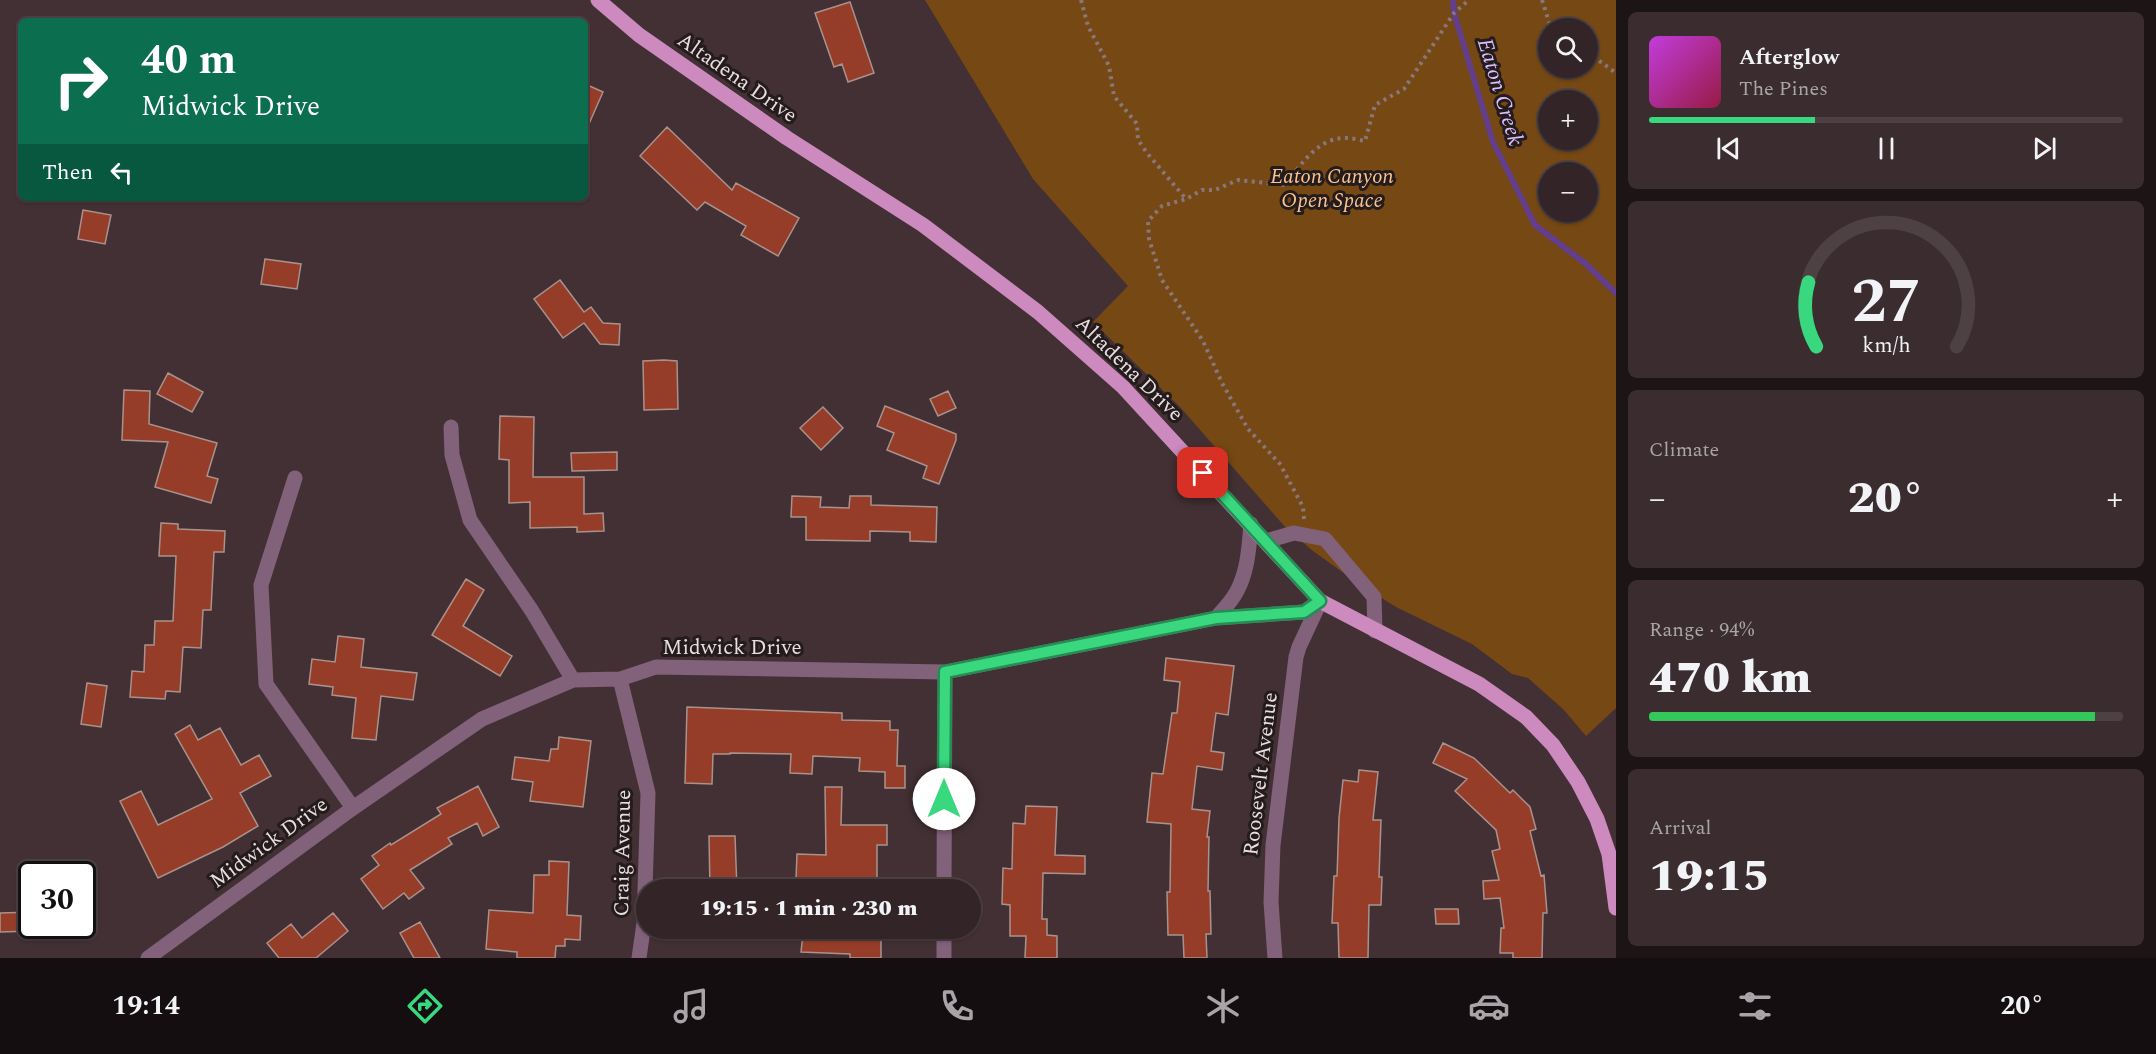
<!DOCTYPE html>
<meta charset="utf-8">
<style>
:root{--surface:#322427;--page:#3a2c2f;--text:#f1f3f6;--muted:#a8a4a7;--line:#4d4144;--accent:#39d87f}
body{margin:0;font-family:Spectral,serif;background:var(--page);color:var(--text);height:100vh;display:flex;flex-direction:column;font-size:22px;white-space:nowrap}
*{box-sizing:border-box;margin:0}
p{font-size:20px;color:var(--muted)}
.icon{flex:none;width:33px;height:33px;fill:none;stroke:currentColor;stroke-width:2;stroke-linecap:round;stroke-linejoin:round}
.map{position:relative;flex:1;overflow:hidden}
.details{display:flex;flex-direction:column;gap:12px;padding:12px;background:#1c1415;width:540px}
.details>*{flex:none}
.banner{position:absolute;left:18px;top:18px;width:570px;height:183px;border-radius:9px;box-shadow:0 2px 4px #0004,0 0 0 2px var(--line);background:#0b6e4f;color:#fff;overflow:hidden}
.controls{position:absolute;left:1538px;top:18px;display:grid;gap:12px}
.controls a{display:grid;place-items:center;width:60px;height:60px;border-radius:50%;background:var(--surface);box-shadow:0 2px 4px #0004,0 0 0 2px var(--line);font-size:30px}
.speed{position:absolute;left:18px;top:861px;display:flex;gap:12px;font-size:30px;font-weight:700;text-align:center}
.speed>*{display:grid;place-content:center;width:78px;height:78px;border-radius:50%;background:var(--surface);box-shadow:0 2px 4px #0004,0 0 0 2px var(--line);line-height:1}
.speed .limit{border:3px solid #111;border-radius:9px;background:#fff;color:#111}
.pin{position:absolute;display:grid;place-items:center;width:51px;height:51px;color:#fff;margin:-26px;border-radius:12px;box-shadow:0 3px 9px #0006}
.me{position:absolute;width:66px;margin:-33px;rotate:0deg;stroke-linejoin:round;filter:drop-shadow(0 0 4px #0008)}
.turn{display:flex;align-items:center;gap:21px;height:126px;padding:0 24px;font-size:27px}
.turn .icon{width:78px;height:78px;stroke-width:2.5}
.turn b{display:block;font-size:42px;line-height:51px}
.then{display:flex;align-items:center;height:57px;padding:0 24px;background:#0003;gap:12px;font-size:22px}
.big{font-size:45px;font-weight:800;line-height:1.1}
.details .widget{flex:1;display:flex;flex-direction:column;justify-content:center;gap:9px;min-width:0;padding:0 21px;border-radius:9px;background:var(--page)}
.details .dial{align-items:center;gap:0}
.dial svg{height:156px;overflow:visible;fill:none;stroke:var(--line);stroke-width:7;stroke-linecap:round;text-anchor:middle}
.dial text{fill:var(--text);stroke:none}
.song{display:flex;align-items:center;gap:18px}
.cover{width:72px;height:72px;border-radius:9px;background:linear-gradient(135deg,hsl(290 70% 55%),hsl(340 70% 35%))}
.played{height:6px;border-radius:3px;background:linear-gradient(90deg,var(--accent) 35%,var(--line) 35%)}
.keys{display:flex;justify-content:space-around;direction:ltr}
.heat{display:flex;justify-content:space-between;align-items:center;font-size:33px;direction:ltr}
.charge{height:9px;border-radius:4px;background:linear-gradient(90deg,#34c759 94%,var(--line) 0)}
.trip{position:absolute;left:636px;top:879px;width:345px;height:60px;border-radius:30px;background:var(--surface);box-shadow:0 2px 4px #0004,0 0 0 2px var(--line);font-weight:800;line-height:60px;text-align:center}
.dock{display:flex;height:96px;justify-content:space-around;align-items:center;background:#140e10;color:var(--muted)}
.dock .icon{width:42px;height:42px}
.dock .current{color:var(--accent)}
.dock b{font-size:27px;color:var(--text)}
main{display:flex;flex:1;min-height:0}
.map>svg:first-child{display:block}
</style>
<main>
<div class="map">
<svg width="1616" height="958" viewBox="0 0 1616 958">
<rect width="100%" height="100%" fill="#433034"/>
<path fill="#764814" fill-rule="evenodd" d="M 925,0 L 1616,0 L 1616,708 L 1586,736 L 1564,710 L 1528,678 L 1512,674 L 1472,644 L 1396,607 L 1359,584 L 1313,551 L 1286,528 L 1180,407 L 1093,322 L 1128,286 L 1033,179 ZM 1548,28 L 1587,28 L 1587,68 L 1548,68 ZM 1548,100 L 1587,100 L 1587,140 L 1548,140 ZM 1548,172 L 1587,172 L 1587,212 L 1548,212 Z"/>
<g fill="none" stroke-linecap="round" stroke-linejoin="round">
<path stroke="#633e8a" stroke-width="6" d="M 1453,0 L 1454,13 L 1493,142 L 1535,225 L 1586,264 L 1616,293"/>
</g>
<path fill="#953d28" stroke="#a9928c" stroke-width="1.5" d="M 850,2 L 874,73 L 848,82 L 842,64 L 834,67 L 815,13 Z
M 585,84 L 603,92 L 585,133 Z
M 667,127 L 732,190 L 736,183 L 799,218 L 778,256 L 741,235 L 746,226 L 705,202 L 697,210 L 640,156 Z
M 83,210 L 111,215 L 105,244 L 78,239 Z
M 265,259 L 301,264 L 297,289 L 261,284 Z
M 560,280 L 584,312 L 591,307 L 603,323 L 620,324 L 619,345 L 600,344 L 584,323 L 563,338 L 534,299 Z
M 664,360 L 677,361 L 678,409 L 644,410 L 643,361 Z
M 168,373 L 203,392 L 192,412 L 157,394 Z
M 124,390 L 150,391 L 149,424 L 217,443 L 207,476 L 218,479 L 211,503 L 155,487 L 168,442 L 122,440 Z
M 948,391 L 956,408 L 938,416 L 930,399 Z
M 885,406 L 956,434 L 956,440 L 939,484 L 923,478 L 927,466 L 887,450 L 894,433 L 877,426 Z
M 823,407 L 843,428 L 821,450 L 800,428 Z
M 500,416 L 534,417 L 533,477 L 584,477 L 584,514 L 603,513 L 604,531 L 577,532 L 577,527 L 530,528 L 530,502 L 509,503 L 509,460 L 499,459 Z
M 617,452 L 617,470 L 572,471 L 571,453 Z
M 792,496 L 821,497 L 820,507 L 849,508 L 850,496 L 871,496 L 871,505 L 937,507 L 936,542 L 910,541 L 910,532 L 870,531 L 870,541 L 806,540 L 806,517 L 791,517 Z
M 161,523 L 178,524 L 178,529 L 225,531 L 224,552 L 214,552 L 211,610 L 203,610 L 201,648 L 183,647 L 180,692 L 166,691 L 165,699 L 130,697 L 132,671 L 144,672 L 145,645 L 154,645 L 155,621 L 173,621 L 176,556 L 159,556 Z
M 466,579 L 484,590 L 463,626 L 512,656 L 500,676 L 432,635 Z
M 338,636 L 364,639 L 361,667 L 417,673 L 413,700 L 381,696 L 376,740 L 352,738 L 356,698 L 332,695 L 333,687 L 309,684 L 312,659 L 335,662 Z
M 1166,658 L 1234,666 L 1228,715 L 1216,713 L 1211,751 L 1224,753 L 1222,770 L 1197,766 L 1192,809 L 1210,811 L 1207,837 L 1209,837 L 1208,891 L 1210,891 L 1211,934 L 1206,934 L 1207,958 L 1184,958 L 1183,935 L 1168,935 L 1167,892 L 1170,892 L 1171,824 L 1147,822 L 1152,773 L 1163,774 L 1172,713 L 1177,713 L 1180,682 L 1164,680 Z
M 87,683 L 107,686 L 101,727 L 81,724 Z
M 687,707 L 842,713 L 842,720 L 890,721 L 890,730 L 898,730 L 897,766 L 905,766 L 905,788 L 885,788 L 885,772 L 859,771 L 860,758 L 813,756 L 812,774 L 790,773 L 791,754 L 730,753 L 730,754 L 713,754 L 712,784 L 685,783 Z
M 190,725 L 198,740 L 220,728 L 241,765 L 259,755 L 271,776 L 240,793 L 258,826 L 223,847 L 158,878 L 120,801 L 141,791 L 158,825 L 212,799 L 175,734 Z
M 559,737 L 591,741 L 583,807 L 530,801 L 533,782 L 512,779 L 515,757 L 549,761 L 551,749 L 558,749 Z
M 1443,743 L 1474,758 L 1510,793 L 1513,790 L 1530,807 L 1536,829 L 1530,831 L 1541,876 L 1544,875 L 1547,913 L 1543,913 L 1542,958 L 1513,958 L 1513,953 L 1500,953 L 1501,928 L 1504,928 L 1500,898 L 1484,899 L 1483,881 L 1499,880 L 1492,851 L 1500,849 L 1496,830 L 1455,791 L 1467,779 L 1433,763 Z
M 1359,770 L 1378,772 L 1373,820 L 1381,820 L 1379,877 L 1382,877 L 1381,905 L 1369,905 L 1368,958 L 1339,958 L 1338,923 L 1332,923 L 1334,876 L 1337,876 L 1339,818 L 1343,780 L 1358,782 Z
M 478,786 L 499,827 L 483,836 L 477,823 L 448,838 L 452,844 L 410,870 L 424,888 L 409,899 L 404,893 L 383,909 L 361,879 L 379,865 L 372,856 L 390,843 L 391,845 L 441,814 L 437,808 Z
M 825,787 L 842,787 L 841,825 L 887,825 L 887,845 L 877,845 L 877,890 L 838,890 L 838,881 L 796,879 L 797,854 L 826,855 Z
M 1026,806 L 1057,807 L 1055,855 L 1085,856 L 1085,874 L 1043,873 L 1042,919 L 1047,919 L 1047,935 L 1057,936 L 1057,958 L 1025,958 L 1026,936 L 1010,936 L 1010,905 L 1002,904 L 1003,868 L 1012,869 L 1013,823 L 1025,824 Z
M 709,836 L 735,836 L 737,890 L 710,890 Z
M 549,861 L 569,862 L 567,915 L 581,916 L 580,940 L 565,939 L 565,946 L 556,946 L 555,958 L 517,958 L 517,952 L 486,949 L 489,910 L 533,913 L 534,875 L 549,875 Z
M 1435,909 L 1458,909 L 1459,924 L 1436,924 Z
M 32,912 L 32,931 L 0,932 L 0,913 Z
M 333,913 L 348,931 L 316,958 L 279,958 L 267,943 L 291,924 L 302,938 Z
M 420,922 L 440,958 L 414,958 L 400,933 Z
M 837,928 L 881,928 L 881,958 L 850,958 L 850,954 L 801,952 L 803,934 L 837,935 Z"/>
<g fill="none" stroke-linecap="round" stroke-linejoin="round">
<path stroke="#88777b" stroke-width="4" stroke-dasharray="3 4.5" stroke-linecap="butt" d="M 1081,0 L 1088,26 L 1109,66 L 1114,96 L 1137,124 L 1138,140 L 1147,153 L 1186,199
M 1542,0 L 1551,28
M 1587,52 L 1616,73
M 1304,519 L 1303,507 L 1280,464 L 1248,429 L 1222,383 L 1203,341 L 1162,280 L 1149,239 L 1148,221 L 1162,206 L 1186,199 L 1202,190 L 1215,190 L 1238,180 L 1285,185 C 1300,166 1318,137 1346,138 C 1352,138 1359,140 1365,141 L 1375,105 L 1404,89 L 1454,13 L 1469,0"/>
<path stroke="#82617b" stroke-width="15" d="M 451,427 L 452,455 L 470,520 L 532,611 L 573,680
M 295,478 L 261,585 L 266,684 L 353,808
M 1266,541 L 1294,533 L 1325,539 L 1374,597 L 1375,631
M 1216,618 C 1223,610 1232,601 1237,591 C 1248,570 1249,547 1251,524
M 620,679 L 648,793 L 644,923 L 639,958
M 944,890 L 945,672
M 148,958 L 353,808 L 482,719 L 573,680 L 620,679 L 656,667 L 945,672 L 1216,618 L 1304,612 L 1320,601
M 944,958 L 944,928
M 1275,958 L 1271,902 L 1273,845 L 1296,657 L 1299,647 L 1320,602"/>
<path stroke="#cc8abe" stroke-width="15" d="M 598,0 L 639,35 L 787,138 L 923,225 L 1038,312 L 1123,387 L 1320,601 L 1479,684 L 1526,717 L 1553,745 L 1578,782 L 1597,819 L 1609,854 L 1616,908"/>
</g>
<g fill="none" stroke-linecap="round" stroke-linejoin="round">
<defs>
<path id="route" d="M 944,799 L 945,672 L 1216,618 L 1304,612 L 1320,601 L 1203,473"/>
</defs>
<use href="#route" stroke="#258c53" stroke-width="15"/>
<use href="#route" stroke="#39d87f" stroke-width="10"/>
</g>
<g text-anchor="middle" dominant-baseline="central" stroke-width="6" stroke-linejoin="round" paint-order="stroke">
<g font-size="21" fill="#eadde0" stroke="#241b1d">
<text transform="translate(737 78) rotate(35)">Altadena Drive</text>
<text transform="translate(1129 369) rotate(44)">Altadena Drive</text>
<text x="732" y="648">Midwick Drive</text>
<text transform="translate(1261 774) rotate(-83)">Roosevelt Avenue</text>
<text transform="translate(269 843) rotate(-36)">Midwick Drive</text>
<text transform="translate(623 853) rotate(-89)">Craig Avenue</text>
</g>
<g font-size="21" font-style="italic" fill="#fac38f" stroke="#241b1d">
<text x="1332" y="177">Eaton Canyon<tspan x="1332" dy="24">Open Space</tspan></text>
</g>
<g font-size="22" font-style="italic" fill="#dcbfff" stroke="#241b1d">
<text transform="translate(1500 92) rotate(73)">Eaton Creek</text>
</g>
</g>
</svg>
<div class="controls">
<a><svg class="icon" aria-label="search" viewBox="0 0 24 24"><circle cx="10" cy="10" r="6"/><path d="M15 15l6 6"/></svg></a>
<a>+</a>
<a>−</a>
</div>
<div class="speed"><div class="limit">30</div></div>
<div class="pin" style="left:1203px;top:473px;background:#d93025"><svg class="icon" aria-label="arrive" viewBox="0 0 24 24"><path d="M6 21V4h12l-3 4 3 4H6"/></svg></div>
<svg class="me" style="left:944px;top:799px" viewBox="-20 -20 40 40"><circle r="19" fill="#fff"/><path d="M0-13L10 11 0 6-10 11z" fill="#39d87f"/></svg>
<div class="trip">19:15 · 1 min · 230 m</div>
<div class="banner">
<div class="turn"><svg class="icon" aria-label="right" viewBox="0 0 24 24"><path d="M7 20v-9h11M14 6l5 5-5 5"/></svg><div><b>40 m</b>Midwick Drive</div></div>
<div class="then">Then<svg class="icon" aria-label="left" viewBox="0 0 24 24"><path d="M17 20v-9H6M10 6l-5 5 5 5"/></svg></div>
</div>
</div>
<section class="details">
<div class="widget">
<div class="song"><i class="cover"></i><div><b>Afterglow</b><p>The Pines</p></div></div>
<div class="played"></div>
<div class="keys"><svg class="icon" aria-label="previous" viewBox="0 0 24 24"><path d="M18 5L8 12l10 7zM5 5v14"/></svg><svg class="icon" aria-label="pause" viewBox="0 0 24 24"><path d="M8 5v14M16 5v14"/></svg><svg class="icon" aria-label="next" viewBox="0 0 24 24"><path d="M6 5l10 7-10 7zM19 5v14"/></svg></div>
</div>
<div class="widget dial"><svg viewBox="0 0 100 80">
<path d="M14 69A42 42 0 1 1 86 69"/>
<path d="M14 69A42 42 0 0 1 10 36" stroke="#39d87f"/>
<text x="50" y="56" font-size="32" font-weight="700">27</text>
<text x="50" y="72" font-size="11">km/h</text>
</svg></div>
<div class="widget"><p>Climate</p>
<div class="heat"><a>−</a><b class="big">20°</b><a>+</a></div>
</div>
<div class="widget"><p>Range · 94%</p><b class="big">470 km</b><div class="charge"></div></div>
<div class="widget"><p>Arrival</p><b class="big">19:15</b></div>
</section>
</main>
<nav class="dock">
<b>19:14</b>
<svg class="icon current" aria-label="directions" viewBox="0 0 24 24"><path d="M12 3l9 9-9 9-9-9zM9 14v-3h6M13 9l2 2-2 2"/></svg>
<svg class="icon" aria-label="music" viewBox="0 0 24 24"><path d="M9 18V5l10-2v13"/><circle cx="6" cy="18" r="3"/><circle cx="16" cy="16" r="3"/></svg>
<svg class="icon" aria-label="phone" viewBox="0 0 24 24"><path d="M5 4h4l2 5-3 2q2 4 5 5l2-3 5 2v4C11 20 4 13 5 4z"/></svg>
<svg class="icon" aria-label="climate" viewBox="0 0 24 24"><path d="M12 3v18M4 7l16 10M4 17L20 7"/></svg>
<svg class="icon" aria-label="car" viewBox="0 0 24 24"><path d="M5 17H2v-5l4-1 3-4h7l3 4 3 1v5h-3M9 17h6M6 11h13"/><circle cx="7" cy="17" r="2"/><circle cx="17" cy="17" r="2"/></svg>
<svg class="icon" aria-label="filters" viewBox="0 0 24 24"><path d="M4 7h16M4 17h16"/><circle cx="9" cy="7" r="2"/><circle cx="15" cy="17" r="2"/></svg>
<b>20°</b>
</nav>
